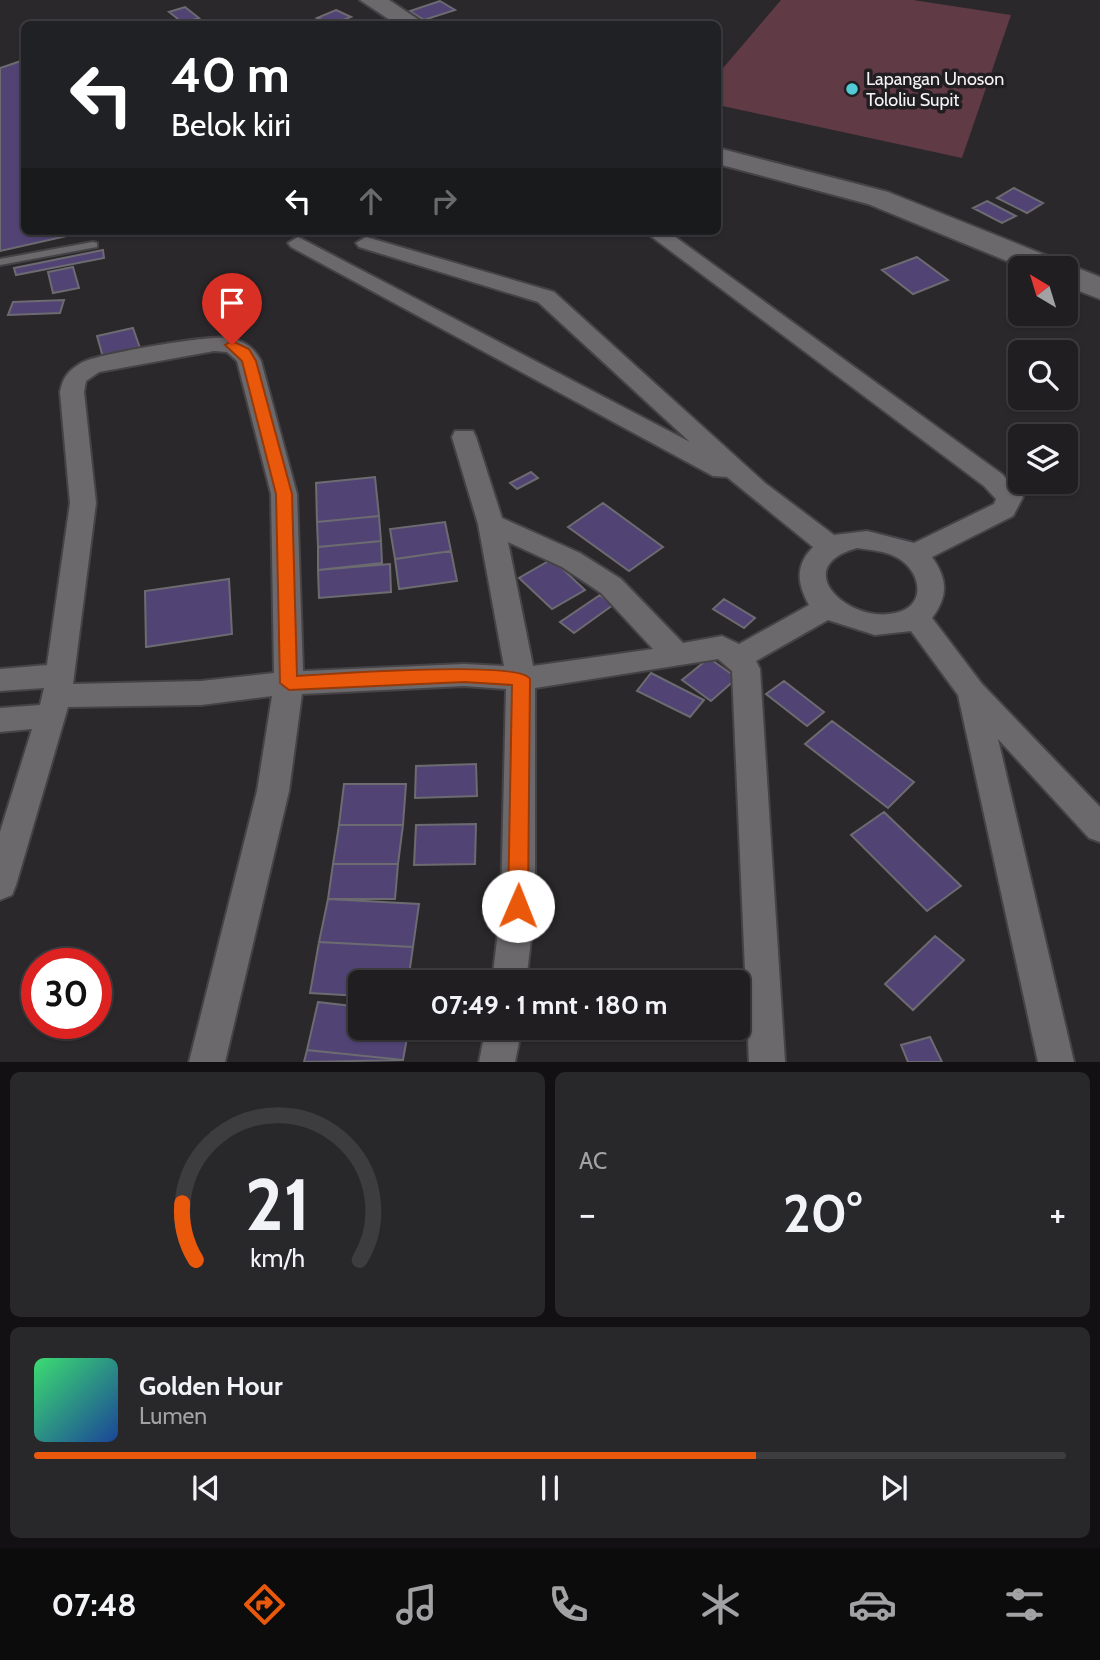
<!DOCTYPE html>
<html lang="id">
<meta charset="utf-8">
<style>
:root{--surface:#201e21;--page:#28272a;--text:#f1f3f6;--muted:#a2a2a5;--line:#3d3c3f;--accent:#ea580c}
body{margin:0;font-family:Cabin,sans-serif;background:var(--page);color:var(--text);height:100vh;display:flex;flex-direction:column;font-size:26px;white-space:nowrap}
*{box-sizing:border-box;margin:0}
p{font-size:23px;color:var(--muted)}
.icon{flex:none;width:38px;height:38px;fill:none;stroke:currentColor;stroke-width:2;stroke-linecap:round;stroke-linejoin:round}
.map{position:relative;height:1062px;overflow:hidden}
.drawer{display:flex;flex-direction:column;gap:10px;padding:10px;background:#121012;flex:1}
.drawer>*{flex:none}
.guide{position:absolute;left:21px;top:21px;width:700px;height:214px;border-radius:10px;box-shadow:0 2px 5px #0004,0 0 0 2px var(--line);background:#202124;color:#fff;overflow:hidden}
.needle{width:46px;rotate:322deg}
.buttons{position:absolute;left:1008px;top:256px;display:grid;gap:14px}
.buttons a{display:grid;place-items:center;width:70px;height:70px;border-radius:10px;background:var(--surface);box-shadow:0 2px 5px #0004,0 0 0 2px var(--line);font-size:35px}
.speed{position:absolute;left:21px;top:948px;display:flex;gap:14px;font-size:35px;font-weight:700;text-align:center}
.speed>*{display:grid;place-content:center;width:91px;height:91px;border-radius:50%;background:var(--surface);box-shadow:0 2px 5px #0004,0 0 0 2px var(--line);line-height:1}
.speed .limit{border:10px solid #d22;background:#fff;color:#111}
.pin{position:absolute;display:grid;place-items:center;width:60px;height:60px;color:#fff;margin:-72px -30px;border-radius:50% 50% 50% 0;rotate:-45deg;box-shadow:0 0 7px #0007}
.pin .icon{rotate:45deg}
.me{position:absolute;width:77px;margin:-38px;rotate:1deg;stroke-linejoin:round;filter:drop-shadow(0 0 5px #0008)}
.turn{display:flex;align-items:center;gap:24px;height:147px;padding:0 35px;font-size:32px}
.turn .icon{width:91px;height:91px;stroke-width:2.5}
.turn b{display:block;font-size:49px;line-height:60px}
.lanes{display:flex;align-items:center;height:66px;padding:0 35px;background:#0003;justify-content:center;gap:35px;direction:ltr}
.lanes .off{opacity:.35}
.big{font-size:52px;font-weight:800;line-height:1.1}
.drawer .widget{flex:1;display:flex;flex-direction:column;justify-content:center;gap:10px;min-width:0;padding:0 24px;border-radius:10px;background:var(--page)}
.drawer .dial{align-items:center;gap:0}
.dial svg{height:182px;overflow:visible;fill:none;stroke:var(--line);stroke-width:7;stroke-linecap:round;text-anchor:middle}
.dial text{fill:var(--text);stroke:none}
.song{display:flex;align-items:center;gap:21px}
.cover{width:84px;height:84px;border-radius:10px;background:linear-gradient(135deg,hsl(140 70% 55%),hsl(220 70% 35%))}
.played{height:7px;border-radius:4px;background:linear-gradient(90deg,var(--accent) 70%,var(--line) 70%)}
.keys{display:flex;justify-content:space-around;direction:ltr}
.heat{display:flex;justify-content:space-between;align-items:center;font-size:38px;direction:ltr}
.drawer .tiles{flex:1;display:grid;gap:10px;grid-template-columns:1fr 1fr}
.widget:last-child{grid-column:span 2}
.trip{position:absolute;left:348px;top:970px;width:402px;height:70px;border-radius:10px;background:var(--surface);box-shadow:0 2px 5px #0004,0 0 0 2px var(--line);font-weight:800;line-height:70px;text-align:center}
.tabs{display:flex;height:112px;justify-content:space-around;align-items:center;background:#0d0c0d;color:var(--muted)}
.tabs .icon{width:49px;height:49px}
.tabs .active{color:var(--accent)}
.tabs b{font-size:32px;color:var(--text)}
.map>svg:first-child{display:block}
</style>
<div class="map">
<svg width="1100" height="1062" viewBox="0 0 1100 1062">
<rect width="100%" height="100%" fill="#2b282c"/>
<path fill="#603a44" d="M 781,0 L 913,0 L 1011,15 L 962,158 L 718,105 L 718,74 Z"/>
<path fill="#514475" stroke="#6c6b70" stroke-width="2" d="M 440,1 L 455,10 L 424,20 L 410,11 Z
M 185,7 L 199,18 L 183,23 L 169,12 Z
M 336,10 L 351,17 L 332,24 L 317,18 Z
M 24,60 L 24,231 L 89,231 L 0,251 L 0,68 Z
M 1014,188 L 1043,203 L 1027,213 L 997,198 Z
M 987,201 L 1016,216 L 1002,223 L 973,208 Z
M 103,250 L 104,258 L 16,275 L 14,268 Z
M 917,257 L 948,280 L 913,294 L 882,270 Z
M 73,267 L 79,288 L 53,293 L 48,272 Z
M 64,300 L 60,313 L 8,315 L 13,302 Z
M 133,328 L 140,348 L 103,357 L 97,336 Z
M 531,472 L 538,478 L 517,489 L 510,483 Z
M 375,477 L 379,516 L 317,522 L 316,483 Z
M 603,503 L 663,547 L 629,571 L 568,527 Z
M 379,516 L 381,541 L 318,547 L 317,522 Z
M 445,522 L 451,551 L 395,559 L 390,529 Z
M 381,541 L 382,563 L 318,570 L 318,547 Z
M 451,551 L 457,581 L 399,589 L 395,559 Z
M 552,559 L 585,590 L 552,609 L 519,578 Z
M 390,564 L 391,592 L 319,598 L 318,570 Z
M 229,579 L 232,634 L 146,647 L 145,591 Z
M 600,595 L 613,605 L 574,633 L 560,622 Z
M 724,599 L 755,618 L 744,628 L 713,609 Z
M 709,658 L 737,678 L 711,701 L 682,680 Z
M 651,673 L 704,700 L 690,717 L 637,691 Z
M 784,681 L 824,712 L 807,726 L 766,694 Z
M 832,721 L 914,782 L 888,808 L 805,744 Z
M 476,764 L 477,796 L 415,798 L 416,766 Z
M 344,784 L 406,784 L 403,825 L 339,825 Z
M 884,812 L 961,886 L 927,911 L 851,835 Z
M 476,824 L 475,864 L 414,865 L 416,825 Z
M 339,825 L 403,825 L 398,864 L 333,864 Z
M 333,864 L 398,864 L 395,899 L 328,899 Z
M 328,899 L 419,904 L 413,947 L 319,942 Z
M 935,936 L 964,960 L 913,1010 L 885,984 Z
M 319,942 L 413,947 L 408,982 L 360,982 L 360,996 L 310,993 Z
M 318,1002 L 360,1007 L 360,1027 L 409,1027 L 403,1060 L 307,1050 Z
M 930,1037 L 942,1062 L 908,1062 L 901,1045 Z
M 307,1050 L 403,1060 L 304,1062 Z"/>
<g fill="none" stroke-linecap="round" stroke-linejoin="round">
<defs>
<path id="service" d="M 93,242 L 97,243 L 97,247 L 0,265 L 0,259 Z"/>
<path id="minor" d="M 644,231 L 667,231 L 1002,474 L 1023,497 L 1013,516 L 932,557 C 948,580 948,596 932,618 L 982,684 L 1100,807 L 1100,842 L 1089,838 L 998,739 L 1074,1062 L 1038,1062 L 958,695 L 911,631 L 875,635 L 828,620 L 756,661 L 760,669 L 785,1062 L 749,1062 L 732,671 L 718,659 L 535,688 L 535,906 L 526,982 L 492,982 L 501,906 L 506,689 L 464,686 L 302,694 L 289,791 L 225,1062 L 189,1062 L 257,791 L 272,696 L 201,705 L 68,707 L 16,885 L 12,895 L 0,900 L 0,832 L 32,729 L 0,732 L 0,708 L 40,705 L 44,688 L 0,691 L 0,669 L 47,665 L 70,503 L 60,392 C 63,377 68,371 81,363 C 96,354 209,335 226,338 C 243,340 253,346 261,361 L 297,494 L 303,671 L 464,664 L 504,666 L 478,524 L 452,437 L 455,431 L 473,431 L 476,437 L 502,518 L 580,553 L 621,579 L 683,643 L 722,636 L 739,644 L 809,605 C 797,583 795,566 813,547 L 727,477 L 713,476 L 291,247 L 288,243 L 298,237 L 690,442 L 538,302 L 359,247 L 356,243 L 366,237 L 373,239 L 554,292 L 765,483 L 834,535 L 867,531 L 914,543 L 994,504 L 996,499 L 984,486 ZM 214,351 L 227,352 L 237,361 L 271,494 L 274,673 L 201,681 L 73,684 L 96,503 L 84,392 L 86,381 L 99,372 ZM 508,542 L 562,567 L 601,593 L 653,649 L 533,666 ZM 857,548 C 871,550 886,551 898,558 C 922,572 927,607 895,613 C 848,624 788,567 857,548 Z
M 486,1027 L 522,1027 L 515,1062 L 479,1062 Z"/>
<path id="secondary" d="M 360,0 L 389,0 L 425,24 L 396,24 Z
M 718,148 L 888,192 L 1100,277 L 1100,299 L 1066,286 L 1066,268 L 1024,268 L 868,204 L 718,164 Z"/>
</defs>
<use href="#service" stroke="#454346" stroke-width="4"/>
<use href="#minor" stroke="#454346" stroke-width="4"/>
<use href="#secondary" stroke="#454346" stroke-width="4"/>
<use href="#service" fill="#6c696d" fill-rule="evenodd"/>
<use href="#minor" fill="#6c696d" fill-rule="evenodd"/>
<use href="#secondary" fill="#6c696d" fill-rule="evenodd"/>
</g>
<path fill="#ea580c" stroke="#983908" stroke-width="2" d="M 232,341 L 249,349 L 256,361 L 292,494 L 297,676 C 328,674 520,660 530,679 L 528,906 L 525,912 L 518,915 L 511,912 L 508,906 L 512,685 L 464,682 L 289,690 L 280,683 L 276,494 L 242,361 L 225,345 Z"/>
<circle fill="#52cbd7" stroke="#211e22" stroke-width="2.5" cx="852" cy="89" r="7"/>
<g text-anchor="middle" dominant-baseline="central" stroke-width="7" stroke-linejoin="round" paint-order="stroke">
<g font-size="18" fill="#f6f4f6" stroke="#211e22" text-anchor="start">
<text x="866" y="79">Lapangan Unoson<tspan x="866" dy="21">Tololiu Supit</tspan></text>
</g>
</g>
</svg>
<div class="buttons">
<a><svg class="needle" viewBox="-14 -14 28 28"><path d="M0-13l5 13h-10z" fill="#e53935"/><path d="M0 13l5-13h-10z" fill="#a2a2a5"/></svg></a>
<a><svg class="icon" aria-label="search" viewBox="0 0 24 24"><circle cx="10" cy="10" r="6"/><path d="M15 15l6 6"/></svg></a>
<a><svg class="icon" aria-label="layers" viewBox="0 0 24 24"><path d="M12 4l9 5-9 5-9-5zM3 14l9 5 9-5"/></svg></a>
</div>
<div class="speed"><div class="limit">30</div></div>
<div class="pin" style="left:232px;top:345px;background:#d93025"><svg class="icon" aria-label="arrive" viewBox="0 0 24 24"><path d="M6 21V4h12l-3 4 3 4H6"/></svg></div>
<svg class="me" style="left:518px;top:906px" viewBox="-20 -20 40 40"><circle r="19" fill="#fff"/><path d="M0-13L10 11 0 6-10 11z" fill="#ea580c"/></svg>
<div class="trip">07:49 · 1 mnt · 180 m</div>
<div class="guide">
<div class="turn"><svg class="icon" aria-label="left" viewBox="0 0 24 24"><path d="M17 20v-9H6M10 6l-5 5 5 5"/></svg><div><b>40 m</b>Belok kiri</div></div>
<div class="lanes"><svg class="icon" aria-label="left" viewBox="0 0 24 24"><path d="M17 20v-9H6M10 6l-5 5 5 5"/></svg><svg class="icon off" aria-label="ahead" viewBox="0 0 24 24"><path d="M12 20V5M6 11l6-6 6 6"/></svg><svg class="icon off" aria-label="right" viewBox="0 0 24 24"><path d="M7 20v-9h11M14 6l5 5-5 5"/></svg></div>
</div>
</div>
<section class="drawer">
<div class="tiles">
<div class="widget dial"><svg viewBox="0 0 100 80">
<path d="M14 69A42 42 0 1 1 86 69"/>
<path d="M14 69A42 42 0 0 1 8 44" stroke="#ea580c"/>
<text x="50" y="56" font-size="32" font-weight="700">21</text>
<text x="50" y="72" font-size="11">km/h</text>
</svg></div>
<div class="widget"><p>AC</p>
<div class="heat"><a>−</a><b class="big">20°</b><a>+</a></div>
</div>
<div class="widget">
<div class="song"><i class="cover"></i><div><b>Golden Hour</b><p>Lumen</p></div></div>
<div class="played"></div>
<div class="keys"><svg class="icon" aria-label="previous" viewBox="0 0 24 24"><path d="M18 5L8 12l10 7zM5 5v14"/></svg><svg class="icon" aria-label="pause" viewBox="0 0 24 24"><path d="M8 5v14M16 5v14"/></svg><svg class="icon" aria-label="next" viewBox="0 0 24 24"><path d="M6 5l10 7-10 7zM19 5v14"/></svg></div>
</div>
</div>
</section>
<nav class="tabs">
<b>07:48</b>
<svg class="icon active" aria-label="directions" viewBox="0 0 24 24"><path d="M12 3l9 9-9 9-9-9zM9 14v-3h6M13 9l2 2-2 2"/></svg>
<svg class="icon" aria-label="music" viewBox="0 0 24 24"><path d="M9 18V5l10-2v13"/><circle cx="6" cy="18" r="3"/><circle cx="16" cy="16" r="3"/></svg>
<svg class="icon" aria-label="phone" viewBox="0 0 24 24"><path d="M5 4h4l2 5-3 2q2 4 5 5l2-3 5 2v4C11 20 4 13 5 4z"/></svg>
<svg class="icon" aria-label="climate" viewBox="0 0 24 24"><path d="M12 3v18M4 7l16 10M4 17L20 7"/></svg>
<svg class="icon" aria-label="car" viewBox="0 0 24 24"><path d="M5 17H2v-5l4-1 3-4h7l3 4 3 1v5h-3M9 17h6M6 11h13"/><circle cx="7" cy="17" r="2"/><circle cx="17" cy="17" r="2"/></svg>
<svg class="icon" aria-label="filters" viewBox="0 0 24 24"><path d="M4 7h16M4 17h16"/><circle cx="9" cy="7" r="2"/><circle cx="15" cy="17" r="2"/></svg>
</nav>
